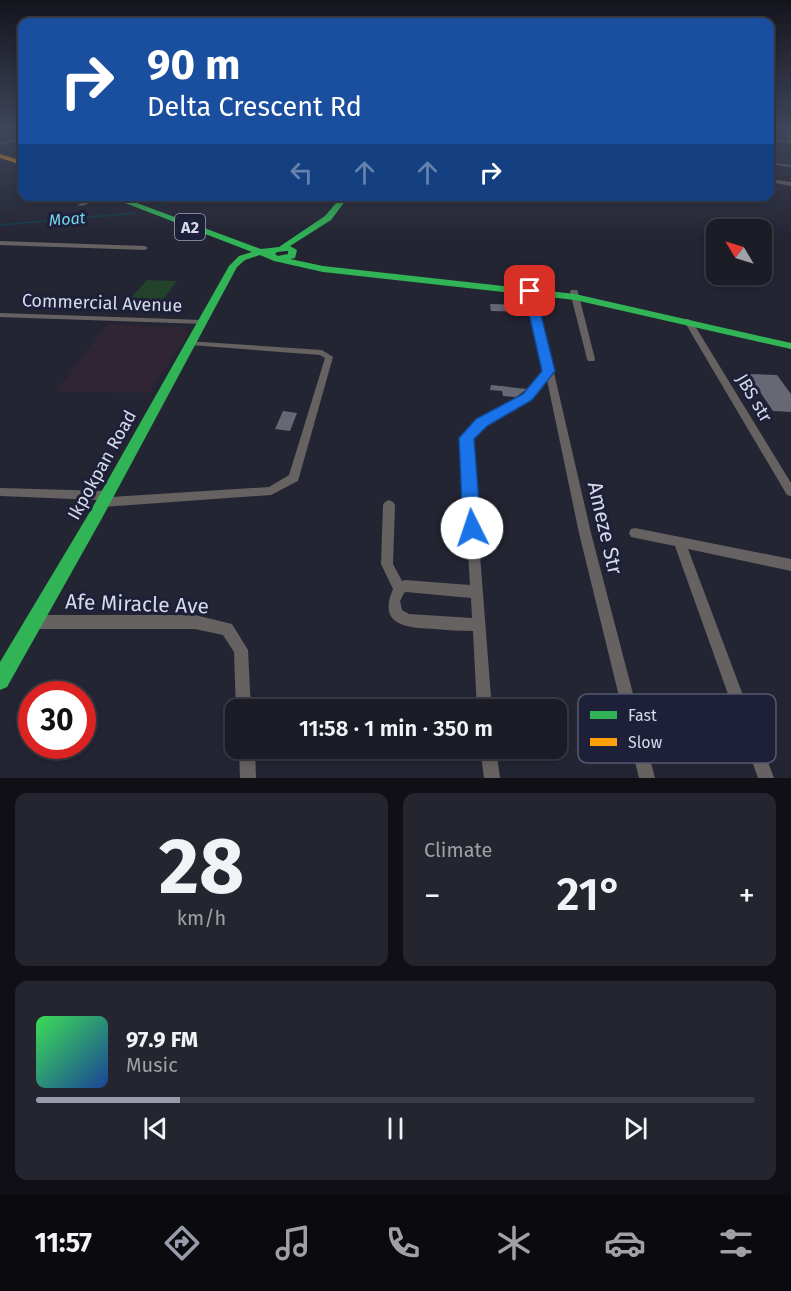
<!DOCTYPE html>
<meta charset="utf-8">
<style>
:root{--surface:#1b1c26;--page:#24252e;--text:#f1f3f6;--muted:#a0a1a7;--line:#393a43;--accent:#989baa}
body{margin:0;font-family:"Fira Sans",sans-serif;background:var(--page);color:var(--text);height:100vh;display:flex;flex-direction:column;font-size:22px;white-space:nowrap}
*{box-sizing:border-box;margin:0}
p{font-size:20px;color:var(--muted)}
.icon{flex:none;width:33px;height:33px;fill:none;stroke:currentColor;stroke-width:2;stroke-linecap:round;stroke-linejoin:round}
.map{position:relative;height:778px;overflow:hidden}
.details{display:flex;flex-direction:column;gap:15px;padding:15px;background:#0f0f15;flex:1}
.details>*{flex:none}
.guide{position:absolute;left:18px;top:18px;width:756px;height:183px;border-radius:12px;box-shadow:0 3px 9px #0003,0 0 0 2px var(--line);background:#1a4fa0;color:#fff;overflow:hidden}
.needle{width:39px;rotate:308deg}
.buttons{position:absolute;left:706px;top:219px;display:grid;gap:12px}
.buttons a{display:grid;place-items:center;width:66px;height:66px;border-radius:12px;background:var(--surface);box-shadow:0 3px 9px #0003,0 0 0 2px var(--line);font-size:30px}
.speed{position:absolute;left:18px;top:681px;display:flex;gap:12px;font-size:30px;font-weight:700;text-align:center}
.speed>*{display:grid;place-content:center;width:78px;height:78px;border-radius:50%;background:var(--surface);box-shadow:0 3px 9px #0003,0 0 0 2px var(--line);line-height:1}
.speed .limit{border:9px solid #d22;background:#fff;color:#111}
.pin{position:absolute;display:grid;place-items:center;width:51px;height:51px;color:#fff;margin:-26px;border-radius:12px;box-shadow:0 3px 9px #0006}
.me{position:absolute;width:66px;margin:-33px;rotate:356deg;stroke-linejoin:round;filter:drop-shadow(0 0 4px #0008)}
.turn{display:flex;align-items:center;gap:21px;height:126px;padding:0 30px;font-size:27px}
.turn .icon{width:78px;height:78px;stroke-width:2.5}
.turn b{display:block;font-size:42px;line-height:51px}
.lanes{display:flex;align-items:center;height:57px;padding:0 30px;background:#0003;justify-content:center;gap:30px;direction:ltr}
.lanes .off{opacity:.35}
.big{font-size:45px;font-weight:600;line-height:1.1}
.details .tile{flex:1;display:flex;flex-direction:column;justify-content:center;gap:9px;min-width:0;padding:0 21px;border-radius:12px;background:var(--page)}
.details .dial{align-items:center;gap:0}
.dial b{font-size:78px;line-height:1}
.song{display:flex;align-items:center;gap:18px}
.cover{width:72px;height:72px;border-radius:9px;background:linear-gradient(135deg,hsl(130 70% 55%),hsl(220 70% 35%))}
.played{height:6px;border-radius:3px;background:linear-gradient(90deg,var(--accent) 20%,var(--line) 20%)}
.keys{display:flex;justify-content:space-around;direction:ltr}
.heat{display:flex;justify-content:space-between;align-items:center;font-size:33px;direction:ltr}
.details .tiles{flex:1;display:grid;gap:15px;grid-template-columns:1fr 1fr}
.tile:last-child{grid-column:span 2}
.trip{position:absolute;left:225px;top:699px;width:342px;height:60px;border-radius:12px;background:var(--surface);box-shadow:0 3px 9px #0003,0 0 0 2px var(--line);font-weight:600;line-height:60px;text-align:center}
.dock{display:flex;height:96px;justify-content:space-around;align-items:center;background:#0b0b0f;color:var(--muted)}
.dock .icon{width:42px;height:42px}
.dock .on{color:var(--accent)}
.dock b{font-size:27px;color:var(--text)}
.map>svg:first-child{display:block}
</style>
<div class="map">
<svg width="791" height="778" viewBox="0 0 791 778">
<rect width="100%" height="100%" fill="#242533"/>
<path fill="#302532" d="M 107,324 L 182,327 L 188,334 L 149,393 L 57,391 Z"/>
<path fill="#23422c" d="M 147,280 L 177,281 L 162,301 L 130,299 Z"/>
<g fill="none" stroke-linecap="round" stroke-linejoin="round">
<path stroke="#0f3d49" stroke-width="1.5" d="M 158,206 L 189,196
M 0,225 L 135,213"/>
</g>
<path fill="#686874" d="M 490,304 L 527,305 L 528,312 L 491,311 Z
M 748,374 L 777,375 L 791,394 L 791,412 L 773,411 Z
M 491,385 L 527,389 L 516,397 L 503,396 L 502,391 L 490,390 Z
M 283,411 L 297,413 L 290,431 L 275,429 Z"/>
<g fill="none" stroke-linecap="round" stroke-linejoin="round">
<path fill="#656261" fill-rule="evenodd" d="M 787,130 L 791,130 L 791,144 L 770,140 L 770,138 L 787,141 Z
M 22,137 L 22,139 L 0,145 L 0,143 Z
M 770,162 L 791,165 L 791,167 L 770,164 Z
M 770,179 L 791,182 L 791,186 L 770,182 Z
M 99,196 L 108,196 L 82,206 L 77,205 Z
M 0,241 L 145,246 L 148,248 L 145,250 L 0,245 Z
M 530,284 L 534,286 L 591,533 L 655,778 L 639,778 L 579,533 L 547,380 L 531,399 L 484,425 L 471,439 L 492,710 L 477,710 L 473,631 C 460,631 447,630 435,629 C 407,628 377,626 393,589 L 381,564 L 383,505 L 385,502 L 389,500 L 393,502 L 395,505 L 393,564 L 402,581 L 405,580 L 470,585 L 461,438 L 478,421 L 525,395 L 545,371 L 526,286 ZM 406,592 L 471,598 L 472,618 L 409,614 L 402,610 L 400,601 L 404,593 Z
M 571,290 L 577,290 L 578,292 L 595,359 L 594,361 L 588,361 L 587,359 L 570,292 Z
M 0,313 L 203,320 L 207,322 L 203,324 L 0,317 Z
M 685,319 L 688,319 L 692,321 L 791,483 L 791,496 L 787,495 L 684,321 Z
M 187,341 L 322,350 L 333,357 L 298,481 L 271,495 L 103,507 L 99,505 L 97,502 L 98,500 L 0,496 L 0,488 L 106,491 L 110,493 L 111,497 L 269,487 L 289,475 L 325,358 L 320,355 L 190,345 L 187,345 L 186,343 Z
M 635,528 L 791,559 L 791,571 L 688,549 L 774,778 L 758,778 L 675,546 L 631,537 L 629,533 L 631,529 Z
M 34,615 L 195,615 L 232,624 L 248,650 L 251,710 L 236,710 L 234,652 L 223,635 L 195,629 L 34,629 L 29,627 L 27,622 L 29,617 Z
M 239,748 L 255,748 L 256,778 L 240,778 Z
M 480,748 L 496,748 L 500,778 L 484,778 Z"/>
<path fill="#30b455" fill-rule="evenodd" d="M 107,196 L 118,196 L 261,249 L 279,247 L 325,216 L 342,196 L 349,196 L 331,220 L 290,246 L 297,250 L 295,258 L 290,259 L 323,266 L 575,294 L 791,343 L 791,349 L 575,300 L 323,272 L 274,261 L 260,255 L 245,260 L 237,267 L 101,520 L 7,687 L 0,690 L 0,662 L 91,510 L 229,266 L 239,256 L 252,252 ZM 286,251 L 288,251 L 288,254 L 278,256 L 275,254 L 277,252 Z"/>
<path fill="#ff9f0a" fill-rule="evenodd" d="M 0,154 L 22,161 L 22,165 L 0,158 Z"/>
</g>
<linearGradient id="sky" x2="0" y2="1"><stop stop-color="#14141c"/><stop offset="0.54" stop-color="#3f465b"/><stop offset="1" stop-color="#3f465b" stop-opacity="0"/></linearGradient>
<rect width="791" height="239" fill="url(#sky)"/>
<path fill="#1a73e8" stroke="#114b97" stroke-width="1.5" d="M 530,288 L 535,291 L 555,371 L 532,400 L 487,426 L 474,439 L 481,528 L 478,533 L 472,535 L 466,533 L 463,528 L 459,438 L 476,419 L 523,394 L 542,371 L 524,291 Z"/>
<g text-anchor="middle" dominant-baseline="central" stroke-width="6" stroke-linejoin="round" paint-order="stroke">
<g font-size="16" font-style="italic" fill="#75d6ef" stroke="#1e2039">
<text transform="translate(67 219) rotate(-5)">Moat</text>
</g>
<rect fill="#1e2039" stroke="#a0a2b5" stroke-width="1.5" x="175" y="214" width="30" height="26" rx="4.5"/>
<g font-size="16" font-weight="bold" fill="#d7daea">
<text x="190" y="227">A2</text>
</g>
<g font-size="18" fill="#d7daea" stroke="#1e2039">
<text transform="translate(102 303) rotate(2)">Commercial Avenue</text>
<text transform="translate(754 398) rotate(59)">JBS str</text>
<text transform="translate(102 465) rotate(-61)">Ikpokpan Road</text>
</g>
<g font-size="21" fill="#d7daea" stroke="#1e2039">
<text transform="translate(605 528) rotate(77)">Ameze Str</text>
<text transform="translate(137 604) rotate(2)">Afe Miracle Ave</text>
</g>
</g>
<rect x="578" y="694" width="198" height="69" rx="9" fill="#1e2039" stroke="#56586e" stroke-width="1.5"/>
<rect x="590" y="711" width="27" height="8" fill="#30b455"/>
<rect x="590" y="738" width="27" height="8" fill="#ff9f0a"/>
<g font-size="16" fill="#d7daea">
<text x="628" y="721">Fast</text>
<text x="628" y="748">Slow</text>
</g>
</svg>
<div class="buttons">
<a><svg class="needle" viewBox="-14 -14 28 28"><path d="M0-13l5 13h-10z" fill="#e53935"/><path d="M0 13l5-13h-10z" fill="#a0a1a7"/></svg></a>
</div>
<div class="speed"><div class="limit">30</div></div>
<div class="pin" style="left:530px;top:291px;background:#d93025"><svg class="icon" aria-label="arrive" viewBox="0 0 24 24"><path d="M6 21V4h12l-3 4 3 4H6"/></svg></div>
<svg class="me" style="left:472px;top:528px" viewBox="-20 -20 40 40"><circle r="19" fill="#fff"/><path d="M0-13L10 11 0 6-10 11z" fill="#1a73e8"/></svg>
<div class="trip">11:58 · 1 min · 350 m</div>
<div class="guide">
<div class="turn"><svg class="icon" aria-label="right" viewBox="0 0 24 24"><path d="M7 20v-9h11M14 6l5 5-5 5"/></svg><div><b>90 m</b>Delta Crescent Rd</div></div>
<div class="lanes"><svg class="icon off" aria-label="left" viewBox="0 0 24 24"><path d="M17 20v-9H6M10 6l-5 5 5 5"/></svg><svg class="icon off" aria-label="ahead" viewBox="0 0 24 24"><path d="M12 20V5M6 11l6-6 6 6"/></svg><svg class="icon off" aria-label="ahead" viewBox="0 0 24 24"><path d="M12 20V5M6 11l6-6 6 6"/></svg><svg class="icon" aria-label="right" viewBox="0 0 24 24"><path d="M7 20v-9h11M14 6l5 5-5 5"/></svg></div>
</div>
</div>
<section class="details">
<div class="tiles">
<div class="tile dial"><b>28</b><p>km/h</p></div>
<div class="tile"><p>Climate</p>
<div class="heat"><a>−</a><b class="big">21°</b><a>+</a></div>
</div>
<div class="tile">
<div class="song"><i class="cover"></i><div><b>97.9 FM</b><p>Music</p></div></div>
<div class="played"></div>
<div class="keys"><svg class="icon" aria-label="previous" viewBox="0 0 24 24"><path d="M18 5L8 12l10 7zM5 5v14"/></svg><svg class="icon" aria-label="pause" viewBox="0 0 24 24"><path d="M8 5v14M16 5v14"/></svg><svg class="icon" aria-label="next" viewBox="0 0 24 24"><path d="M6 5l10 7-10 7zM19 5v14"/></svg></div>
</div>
</div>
</section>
<nav class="dock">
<b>11:57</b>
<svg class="icon on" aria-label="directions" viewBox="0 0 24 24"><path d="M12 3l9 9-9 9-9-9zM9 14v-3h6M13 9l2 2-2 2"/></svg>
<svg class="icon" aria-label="music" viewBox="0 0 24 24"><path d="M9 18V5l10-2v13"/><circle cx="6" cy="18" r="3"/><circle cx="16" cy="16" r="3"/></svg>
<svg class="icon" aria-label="phone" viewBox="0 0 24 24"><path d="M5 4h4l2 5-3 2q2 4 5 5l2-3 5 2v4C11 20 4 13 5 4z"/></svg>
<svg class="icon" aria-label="climate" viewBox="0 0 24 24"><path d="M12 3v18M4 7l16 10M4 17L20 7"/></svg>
<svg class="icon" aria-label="car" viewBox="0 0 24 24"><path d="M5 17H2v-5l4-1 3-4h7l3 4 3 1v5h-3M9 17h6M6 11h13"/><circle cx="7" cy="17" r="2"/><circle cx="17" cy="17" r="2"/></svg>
<svg class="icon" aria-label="filters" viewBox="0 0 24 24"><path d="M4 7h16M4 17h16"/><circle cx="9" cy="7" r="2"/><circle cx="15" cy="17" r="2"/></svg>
</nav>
